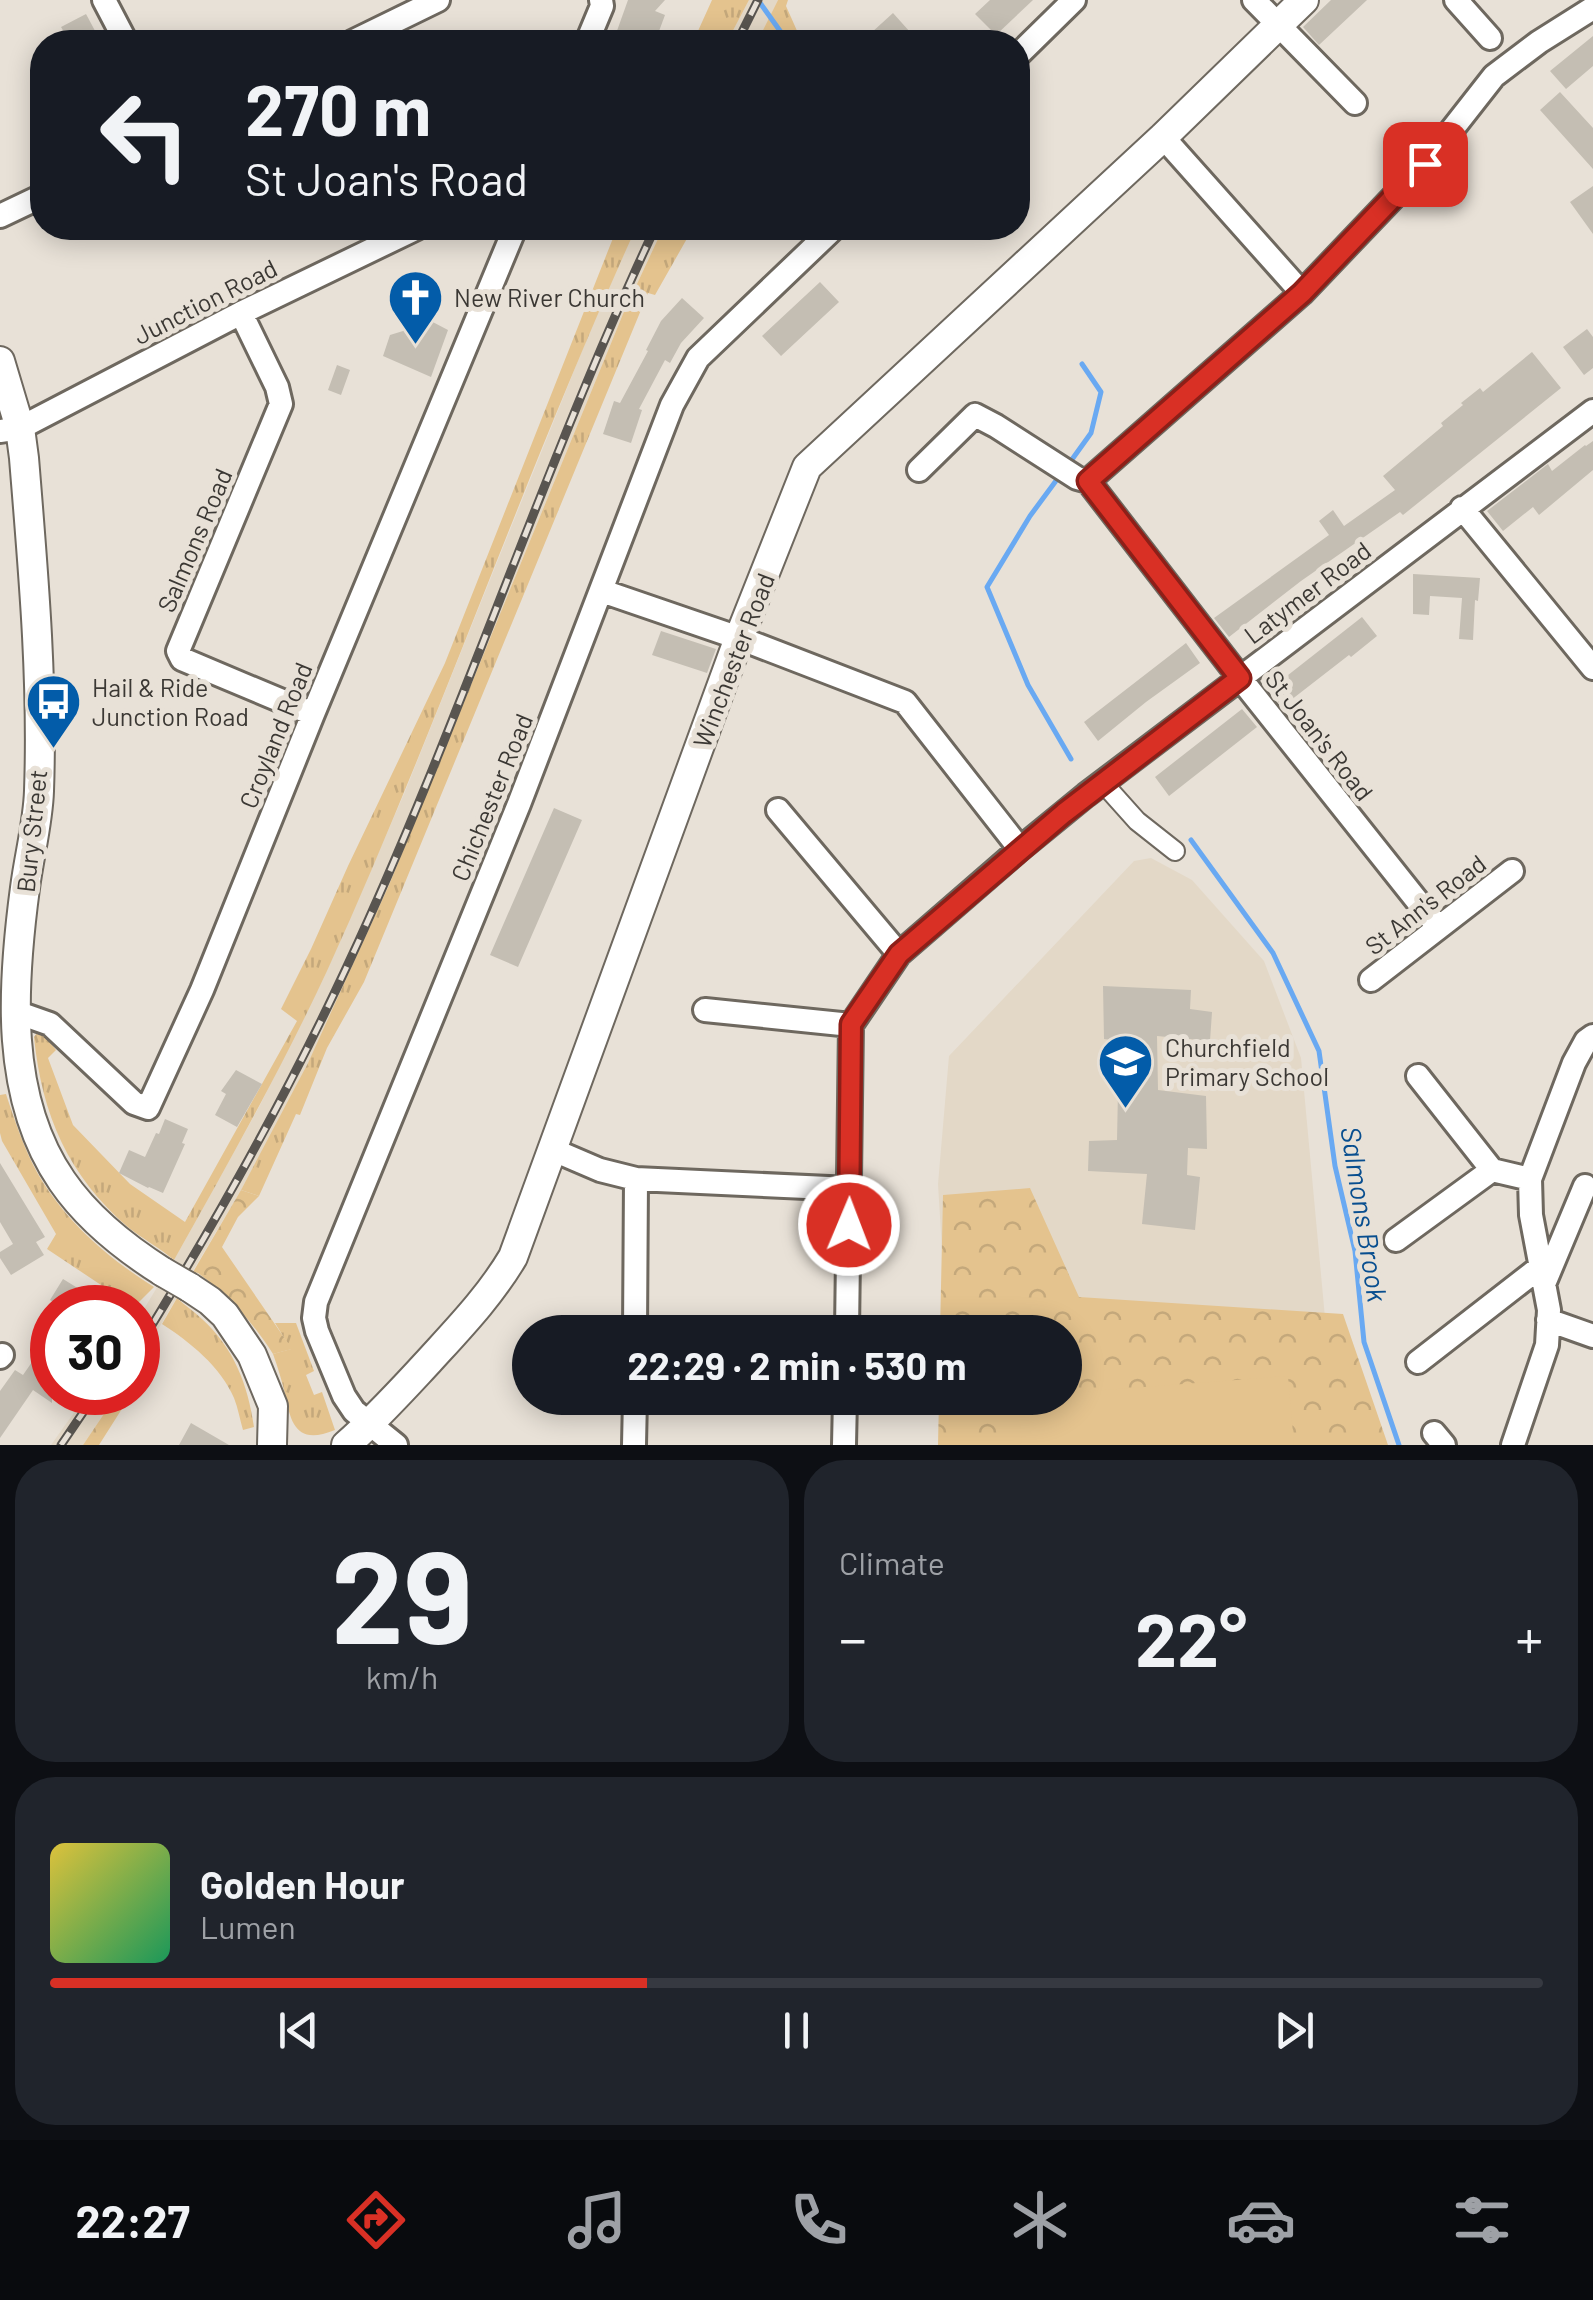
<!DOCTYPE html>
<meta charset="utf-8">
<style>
:root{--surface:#171b24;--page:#20242c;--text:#f1f3f6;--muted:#9ea1a6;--line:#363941;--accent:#d93025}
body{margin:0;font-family:Barlow,sans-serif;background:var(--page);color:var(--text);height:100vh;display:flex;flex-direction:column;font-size:38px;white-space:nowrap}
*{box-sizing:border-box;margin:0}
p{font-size:32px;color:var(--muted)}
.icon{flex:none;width:55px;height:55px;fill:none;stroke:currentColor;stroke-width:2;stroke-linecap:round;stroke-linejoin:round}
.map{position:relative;height:1445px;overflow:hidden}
.sheet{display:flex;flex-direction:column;gap:15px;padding:15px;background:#0d0f14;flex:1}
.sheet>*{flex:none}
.hud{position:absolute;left:30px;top:30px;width:1000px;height:210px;border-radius:40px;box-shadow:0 5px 25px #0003;background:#171b24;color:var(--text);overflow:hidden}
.speed{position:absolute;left:30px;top:1285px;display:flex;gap:20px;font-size:50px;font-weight:700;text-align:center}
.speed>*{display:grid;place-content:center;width:130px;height:130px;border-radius:50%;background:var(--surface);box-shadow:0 5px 25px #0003;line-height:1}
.speed .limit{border:15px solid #d22;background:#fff;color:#111}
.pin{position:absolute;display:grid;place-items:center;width:85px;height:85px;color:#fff;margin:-42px;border-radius:20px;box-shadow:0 5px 15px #0006}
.me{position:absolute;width:110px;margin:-55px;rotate:1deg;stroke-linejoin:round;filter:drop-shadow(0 0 8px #0008)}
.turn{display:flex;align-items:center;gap:35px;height:210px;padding:0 50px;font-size:45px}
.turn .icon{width:130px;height:130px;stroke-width:2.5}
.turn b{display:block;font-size:70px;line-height:85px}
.big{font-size:75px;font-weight:700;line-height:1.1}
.sheet .tile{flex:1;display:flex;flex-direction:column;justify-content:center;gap:15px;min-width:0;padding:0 35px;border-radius:40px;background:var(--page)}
.sheet .dial{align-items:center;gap:0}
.dial b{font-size:130px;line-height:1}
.song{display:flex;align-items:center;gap:30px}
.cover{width:120px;height:120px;border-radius:15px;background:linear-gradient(135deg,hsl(50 70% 55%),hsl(150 70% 35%))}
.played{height:10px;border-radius:5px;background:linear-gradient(90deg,var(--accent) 40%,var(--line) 40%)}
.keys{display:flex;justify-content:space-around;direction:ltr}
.heat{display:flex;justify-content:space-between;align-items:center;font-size:55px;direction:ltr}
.sheet .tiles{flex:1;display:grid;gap:15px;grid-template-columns:1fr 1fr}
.tile:last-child{grid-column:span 2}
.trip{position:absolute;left:512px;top:1315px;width:570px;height:100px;border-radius:50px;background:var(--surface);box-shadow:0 5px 25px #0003;font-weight:700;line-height:100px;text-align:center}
.dock{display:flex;height:160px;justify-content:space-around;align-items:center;background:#090b0e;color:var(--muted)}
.dock .icon{width:70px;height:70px}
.dock .current{color:var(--accent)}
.dock b{font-size:45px;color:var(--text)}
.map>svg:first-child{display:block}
</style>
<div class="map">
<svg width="1593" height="1445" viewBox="0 0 1593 1445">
<defs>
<pattern id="grass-tufts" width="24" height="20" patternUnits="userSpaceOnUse" patternTransform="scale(2.5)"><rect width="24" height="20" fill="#e4c38e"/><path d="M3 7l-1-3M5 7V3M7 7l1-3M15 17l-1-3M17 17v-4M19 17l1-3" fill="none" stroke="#c4a87b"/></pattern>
<pattern id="forest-crowns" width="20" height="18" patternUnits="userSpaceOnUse" patternTransform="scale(2.5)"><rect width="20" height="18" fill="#e4c38e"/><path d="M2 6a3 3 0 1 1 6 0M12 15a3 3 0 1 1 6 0" fill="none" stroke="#c4a87b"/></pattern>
</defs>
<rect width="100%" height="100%" fill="#e8e1d7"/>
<path fill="#e3d8c7" d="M 749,0 L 778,0 L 757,42 L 727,42 Z
M 636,228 L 663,228 L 623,314 L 389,885 L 330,1018 L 291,1098 L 241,1190 L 138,1363 L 138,1319 L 183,1244 L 259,1107 L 325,975 L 404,794 L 598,311 Z
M 1151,858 L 1192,880 L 1264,961 L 1301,1058 L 1328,1350 L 1065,1332 L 947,1332 L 938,1184 L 949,1056 L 1134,861 Z
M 88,1393 L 118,1393 L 83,1445 L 51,1445 Z"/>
<path fill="url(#grass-tufts)" d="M 712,0 L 749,0 L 727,42 L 693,42 Z
M 778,0 L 788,0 L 786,6 L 802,42 L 757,42 Z
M 617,228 L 636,228 C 525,472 438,727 327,971 C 281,1070 227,1165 174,1260 C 160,1248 143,1239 129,1228 C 68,1176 42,1115 34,1037 L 37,1033 L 42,1032 L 56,1050 L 48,1058 L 73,1125 L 130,1184 L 185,1222 L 297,1021 L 281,1009 L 311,949 L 348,866 L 445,663 Z
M 663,228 L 693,228 L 655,295 L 648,293 L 364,982 L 327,1048 L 300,1115 L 296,1114 L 259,1196 L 241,1190 L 308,1063 L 389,885 L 623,314 Z
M 6,1094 C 15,1121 24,1149 38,1174 C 66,1222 108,1258 154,1287 L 134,1307 L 47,1249 L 56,1234 L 2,1141 L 0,1133 L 0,1095 Z
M 177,1298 C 185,1306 194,1311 202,1319 C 234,1348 248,1385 254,1427 L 243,1430 C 240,1420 238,1408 234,1398 C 221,1367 190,1342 162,1324 Z
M 275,1323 L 296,1323 L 314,1371 L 306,1375 L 314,1395 L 322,1392 L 335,1430 C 298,1445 291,1426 285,1394 C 282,1381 278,1368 273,1354 L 291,1349 Z"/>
<path fill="url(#forest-crowns)" d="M 1030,1188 L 1079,1297 L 1343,1314 L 1388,1445 L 938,1445 L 939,1398 L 1065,1398 L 1065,1332 L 940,1332 L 943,1195 Z
M 241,1190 L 259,1196 L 238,1217 L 222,1247 L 292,1349 L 273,1354 C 252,1321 229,1296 198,1273 L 193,1272 Z
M 118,1393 L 132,1393 L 99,1445 L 83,1445 Z"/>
<path fill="#e4c38e" d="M 1288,1376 L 1294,1445 L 1022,1445 L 1018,1398 L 1065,1398 L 1065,1393 Z"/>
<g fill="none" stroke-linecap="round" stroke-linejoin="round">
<path stroke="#69a9f2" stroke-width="5" d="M 758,0 L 788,42
M 1068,465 L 1091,433 L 1101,392 L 1082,364
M 1061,474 L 1030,516 L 987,587 L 1028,685 L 1071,759
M 1191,840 L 1273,953 L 1319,1051 L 1335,1166 L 1355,1251 L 1364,1342 L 1399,1445"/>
</g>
<path fill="#c4beb3" d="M 628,0 L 665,0 L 655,11 L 665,15 L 655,42 L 613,42 Z
M 990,0 L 1033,0 L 996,35 L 975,14 Z
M 1331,0 L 1367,0 L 1319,45 L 1303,27 Z
M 893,13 L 919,42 L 879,42 L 871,33 Z
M 86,14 L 101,42 L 70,42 L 61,27 Z
M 1593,36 L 1593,66 L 1566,89 L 1550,71 Z
M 1560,92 L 1593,128 L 1593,169 L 1540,110 Z
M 1593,186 L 1593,234 L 1570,202 Z
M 820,282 L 839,302 L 781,356 L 762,336 Z
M 682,298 L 704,318 L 681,343 L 670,363 L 665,360 L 639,409 L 642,410 L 631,443 L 603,434 L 614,401 L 620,403 L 648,351 L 646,350 L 661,321 Z
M 427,319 L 448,330 L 431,377 L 383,356 L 390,335 L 416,327 Z
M 1587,329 L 1593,337 L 1593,368 L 1584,375 L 1563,347 Z
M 1532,352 L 1561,388 L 1403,515 L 1400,512 L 1301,581 L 1229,637 L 1214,618 L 1329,535 L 1319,521 L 1333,510 L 1344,526 L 1395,490 L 1383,476 L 1443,426 L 1441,423 L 1463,405 L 1461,403 L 1480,388 L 1483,392 Z
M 337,365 L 350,370 L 341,395 L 328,390 Z
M 1593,441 L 1593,470 L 1539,515 L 1533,507 L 1503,531 L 1487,511 L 1548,464 L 1552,471 L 1585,445 L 1586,446 Z
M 1413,574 L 1480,578 L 1478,601 L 1475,600 L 1473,640 L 1459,639 L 1462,598 L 1430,596 L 1429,615 L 1413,614 Z
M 1362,617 L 1377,636 L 1351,657 L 1349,655 L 1282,707 L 1269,690 Z
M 661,631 L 716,649 L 707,673 L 652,655 Z
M 1186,643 L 1200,663 L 1146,702 L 1098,741 L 1084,722 Z
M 1242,709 L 1257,727 L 1169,796 L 1155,777 Z
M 554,808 L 582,820 L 518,967 L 490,955 Z
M 1103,986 L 1191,990 L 1190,1009 L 1212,1012 L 1210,1041 L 1157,1036 L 1158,1090 L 1206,1096 L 1207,1149 L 1188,1148 L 1187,1175 L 1200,1177 L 1195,1230 L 1142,1224 L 1147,1174 L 1088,1171 L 1089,1141 L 1117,1140 L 1119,1041 L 1104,1039 Z
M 236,1070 L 262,1084 L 237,1127 L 215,1115 L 226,1094 L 221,1091 Z
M 165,1119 L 188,1129 L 182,1143 L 185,1144 L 163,1193 L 149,1187 L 148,1188 L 119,1173 L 129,1150 L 145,1157 L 156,1133 L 159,1134 Z
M 0,1163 L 45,1237 L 36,1242 L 44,1255 L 11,1275 L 0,1258 L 0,1252 L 13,1244 L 0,1222 Z
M 63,1279 L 110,1308 L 62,1308 L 50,1300 Z
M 32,1362 L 52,1376 L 52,1403 L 33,1390 L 0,1438 L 0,1391 L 15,1370 L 23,1375 Z
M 191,1423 L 229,1445 L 179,1445 Z"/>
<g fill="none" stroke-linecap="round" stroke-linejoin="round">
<defs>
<path id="pedestrian" d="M 1103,783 L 1137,821 L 1175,851"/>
<path id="minor" d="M 104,0 L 126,42
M 1254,0 L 1355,103
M 1456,0 L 1490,38
M 352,42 L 438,0
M 587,42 L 602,6 L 601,0
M 1018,55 L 1074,0
M 1163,137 L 1302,293
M 0,216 L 42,196
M 241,313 L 277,387 L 281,404 L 178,651 L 182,659 L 313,714
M 0,431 L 20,428 L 241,313 L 417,228
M 919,470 L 975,415 L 996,426 L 1077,478 L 1088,481 L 1302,293 L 1425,164 L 1494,76 L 1539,42 L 1593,8
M 1088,481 L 1240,678 L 1438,927
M 1462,508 L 1593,668
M 602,591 L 739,638 L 905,702 L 1020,849
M 778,810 L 899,954
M 1371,980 L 1512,871
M 705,1010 L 851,1025
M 16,1012 L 50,1024 L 134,1103 L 148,1108 L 202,990 L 313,714 L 515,228
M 1418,1076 L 1492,1170 L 1530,1179
M 551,1149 L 600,1170 L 636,1179 L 850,1189
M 1396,1240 L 1492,1170
M 1544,1284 L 1585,1186
M 1548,1320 L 1593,1336
M 635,1332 L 636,1179
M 847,1332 L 851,1025 L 899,954 L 1020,849 L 1086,795 L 1593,411
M 0,1357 L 2,1355
M 1418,1362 L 1539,1268
M 1434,1433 L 1444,1445
M 396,1445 L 354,1411 L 344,1396 L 317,1331 L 314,1318 L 316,1302 L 519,804 L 672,405 L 698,358 L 834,228
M 634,1445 L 635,1398
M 844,1445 L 845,1398
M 1513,1445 L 1547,1345 L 1549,1310 L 1531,1215 L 1530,1179 L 1574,1063 L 1586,1041 L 1593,1036"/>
<path id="tertiary" d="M 0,361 L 20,428 L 24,458 C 33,569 43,679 39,791 C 38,823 29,856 25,888 C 12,985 4,1097 62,1181 C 88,1219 125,1248 163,1272
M 189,1287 L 210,1301 L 225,1315 L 252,1355 L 273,1406 L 272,1445
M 346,1445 C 376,1419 402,1390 429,1361 C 459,1328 490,1296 513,1257 L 739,638 L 807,467 L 1163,137 L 1304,0"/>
</defs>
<use href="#pedestrian" stroke="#6e685f" stroke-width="22"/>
<use href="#minor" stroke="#6e685f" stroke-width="28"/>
<use href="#tertiary" stroke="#6e685f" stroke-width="32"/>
<use href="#pedestrian" stroke="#fff" stroke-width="18"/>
<use href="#minor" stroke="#fff" stroke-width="22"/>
<use href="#tertiary" stroke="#fff" stroke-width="28"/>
<defs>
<path id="rail" d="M 737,42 L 758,0
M 138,1348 C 215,1223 287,1096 349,962 C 461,722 542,468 655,228
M 61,1445 L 97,1392"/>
</defs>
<use href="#rail" stroke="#595550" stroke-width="9"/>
<use href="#rail" stroke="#e8e1d7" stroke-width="5" stroke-dasharray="15" stroke-linecap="butt"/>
<defs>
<path id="tertiary-bridge" d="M 163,1272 L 189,1287"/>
</defs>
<use href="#tertiary-bridge" stroke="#6e685f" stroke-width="32" stroke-linecap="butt"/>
<use href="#tertiary-bridge" stroke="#fff" stroke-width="28"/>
</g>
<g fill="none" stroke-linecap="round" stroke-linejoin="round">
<defs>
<path id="route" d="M 849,1225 L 851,1024 L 899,954 L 1064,813 L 1240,678 L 1088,481 L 1302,293 L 1425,164"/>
</defs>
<use href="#route" stroke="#8d1f18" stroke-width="25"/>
<use href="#route" stroke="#d93025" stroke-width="18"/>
</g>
<defs>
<symbol id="church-pin" viewBox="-11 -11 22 30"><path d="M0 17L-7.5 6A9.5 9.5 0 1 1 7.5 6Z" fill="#035ca9" stroke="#e8e1d7"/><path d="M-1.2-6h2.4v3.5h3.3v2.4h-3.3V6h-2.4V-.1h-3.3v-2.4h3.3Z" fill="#fff"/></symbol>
<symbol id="bus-pin" viewBox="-11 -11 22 30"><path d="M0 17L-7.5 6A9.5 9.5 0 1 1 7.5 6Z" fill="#035ca9" stroke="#e8e1d7"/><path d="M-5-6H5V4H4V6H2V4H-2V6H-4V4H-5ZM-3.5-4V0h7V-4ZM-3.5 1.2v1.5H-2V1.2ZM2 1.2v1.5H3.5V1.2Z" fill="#fff"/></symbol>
<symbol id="school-pin" viewBox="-11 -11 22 30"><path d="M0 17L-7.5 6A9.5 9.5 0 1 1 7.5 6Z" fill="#035ca9" stroke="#e8e1d7"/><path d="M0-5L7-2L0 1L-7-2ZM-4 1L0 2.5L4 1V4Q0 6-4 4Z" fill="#fff"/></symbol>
</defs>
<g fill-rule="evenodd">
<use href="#church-pin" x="384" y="266" width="63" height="86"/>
<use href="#bus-pin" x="22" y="670" width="63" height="86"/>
<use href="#school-pin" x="1094" y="1030" width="63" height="86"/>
</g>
<g text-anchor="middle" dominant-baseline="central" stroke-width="10" stroke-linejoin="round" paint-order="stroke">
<g font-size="25" fill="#3b3834" stroke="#e8e1d7" text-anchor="start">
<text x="454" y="297">New River Church</text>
<text x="92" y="687">Hail &amp; Ride<tspan x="92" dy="29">Junction Road</tspan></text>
<text x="1165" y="1047">Churchfield<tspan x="1165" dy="29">Primary School</tspan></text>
</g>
<g font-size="25" fill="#3b3834" stroke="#e8e1d7">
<text transform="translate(205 301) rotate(-27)">Junction Road</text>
<text transform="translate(194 540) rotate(-67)">Salmons Road</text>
<text transform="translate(1307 592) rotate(-37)">Latymer Road</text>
<text transform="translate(733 660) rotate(-69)">Winchester Road</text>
<text transform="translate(275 735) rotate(-68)">Croyland Road</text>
<text transform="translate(1320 735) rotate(52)">St Joan's Road</text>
<text transform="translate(491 797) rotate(-68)">Chichester Road</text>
<text transform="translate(31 831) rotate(-84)">Bury Street</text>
<text transform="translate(1425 904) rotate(-38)">St Ann's Road</text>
</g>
<g font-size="28" font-style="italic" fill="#084e8f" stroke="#e8e1d7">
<text transform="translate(1365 1214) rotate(81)">Salmons Brook</text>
</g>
</g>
</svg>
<div class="speed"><div class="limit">30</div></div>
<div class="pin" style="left:1425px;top:164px;background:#d93025"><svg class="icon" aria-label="arrive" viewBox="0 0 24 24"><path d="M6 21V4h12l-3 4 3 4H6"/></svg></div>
<svg class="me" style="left:849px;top:1225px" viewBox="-20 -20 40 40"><circle r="17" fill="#d93025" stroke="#fff" stroke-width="3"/><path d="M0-11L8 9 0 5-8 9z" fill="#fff"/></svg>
<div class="trip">22:29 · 2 min · 530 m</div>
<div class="hud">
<div class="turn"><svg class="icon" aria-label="left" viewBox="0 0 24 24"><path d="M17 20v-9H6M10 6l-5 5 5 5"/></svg><div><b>270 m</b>St Joan's Road</div></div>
</div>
</div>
<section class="sheet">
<div class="tiles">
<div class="tile dial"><b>29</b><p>km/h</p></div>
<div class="tile"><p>Climate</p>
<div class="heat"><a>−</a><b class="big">22°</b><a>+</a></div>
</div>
<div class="tile">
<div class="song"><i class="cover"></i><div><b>Golden Hour</b><p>Lumen</p></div></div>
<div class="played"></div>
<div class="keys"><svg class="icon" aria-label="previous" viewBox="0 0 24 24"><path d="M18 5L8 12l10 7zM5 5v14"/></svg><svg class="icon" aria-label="pause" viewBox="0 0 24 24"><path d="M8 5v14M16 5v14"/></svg><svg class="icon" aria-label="next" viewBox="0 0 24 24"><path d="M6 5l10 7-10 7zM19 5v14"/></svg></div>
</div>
</div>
</section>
<nav class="dock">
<b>22:27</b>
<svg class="icon current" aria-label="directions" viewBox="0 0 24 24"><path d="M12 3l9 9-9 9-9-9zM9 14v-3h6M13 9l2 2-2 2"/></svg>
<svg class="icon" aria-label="music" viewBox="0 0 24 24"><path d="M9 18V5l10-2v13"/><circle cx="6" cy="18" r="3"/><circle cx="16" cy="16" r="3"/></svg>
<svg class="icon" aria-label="phone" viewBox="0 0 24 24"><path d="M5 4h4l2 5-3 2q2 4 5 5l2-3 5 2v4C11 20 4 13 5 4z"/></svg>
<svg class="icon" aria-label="climate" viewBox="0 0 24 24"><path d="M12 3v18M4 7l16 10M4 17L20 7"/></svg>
<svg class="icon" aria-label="car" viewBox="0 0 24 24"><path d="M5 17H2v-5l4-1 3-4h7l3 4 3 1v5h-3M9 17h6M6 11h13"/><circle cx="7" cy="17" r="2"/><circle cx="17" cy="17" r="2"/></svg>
<svg class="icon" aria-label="filters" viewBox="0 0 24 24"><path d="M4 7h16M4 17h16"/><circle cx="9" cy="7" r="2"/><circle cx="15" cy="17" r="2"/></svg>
</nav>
